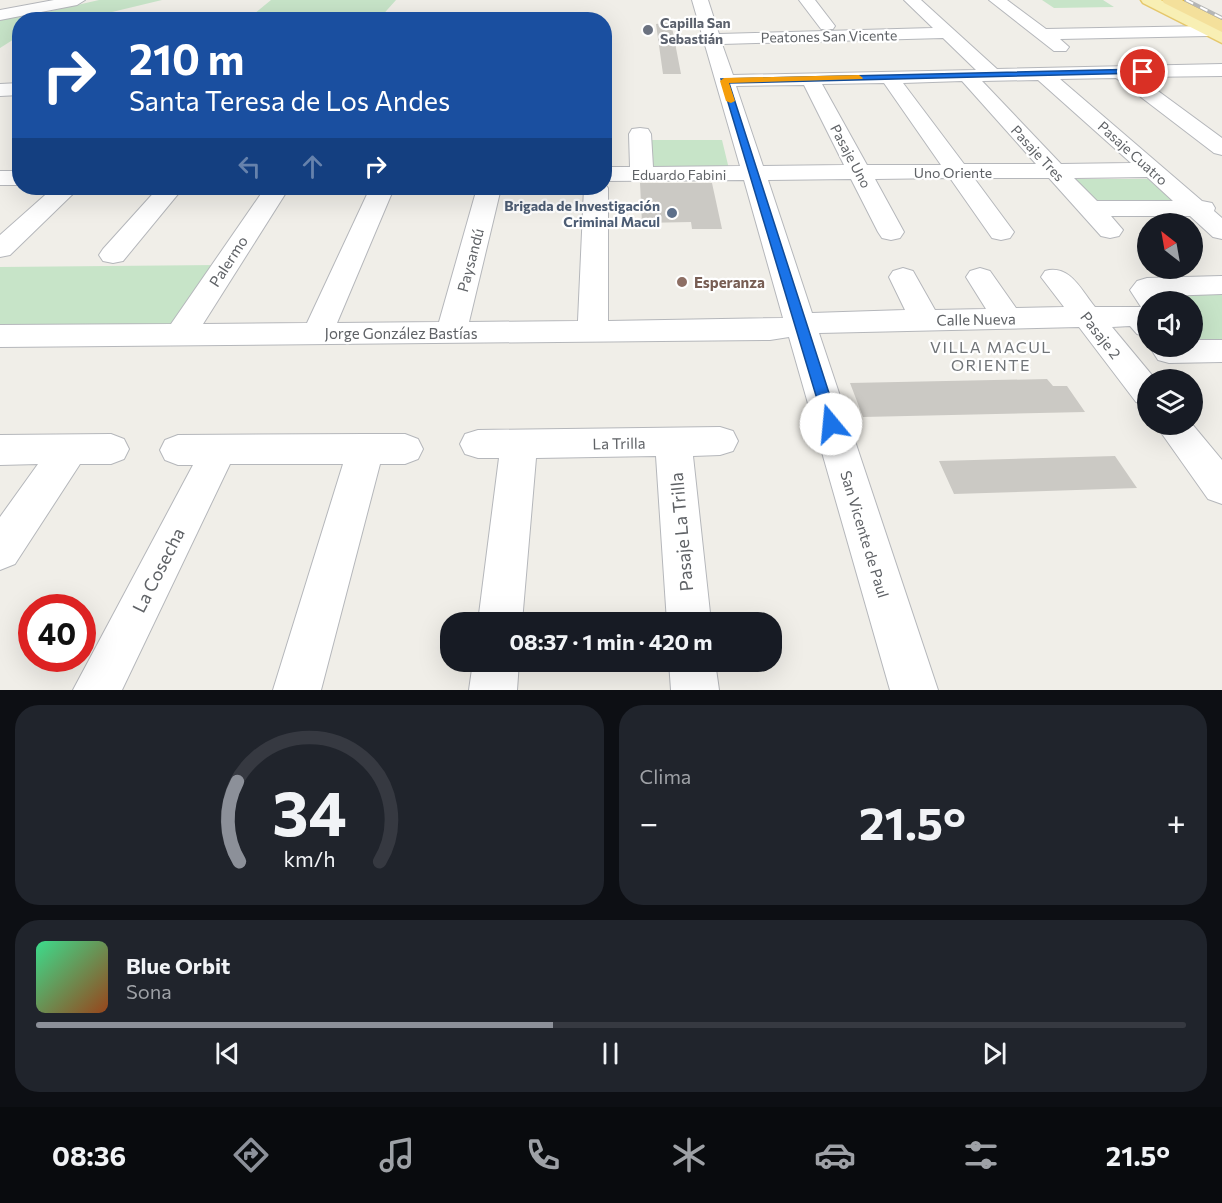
<!DOCTYPE html>
<html lang="es">
<meta charset="utf-8">
<style>
:root{--surface:#171b24;--page:#20242c;--text:#f1f3f6;--muted:#9ea1a6;--line:#363941;--accent:#8c9099}
body{margin:0;font-family:Commissioner,sans-serif;background:var(--page);color:var(--text);height:100vh;display:flex;flex-direction:column;font-size:22px;white-space:nowrap}
*{box-sizing:border-box;margin:0}
p{font-size:20px;color:var(--muted)}
.icon{flex:none;width:33px;height:33px;fill:none;stroke:currentColor;stroke-width:2;stroke-linecap:round;stroke-linejoin:round}
.map{position:relative;height:690px;overflow:hidden}
.details{display:flex;flex-direction:column;gap:15px;padding:15px;background:#0d0f14;flex:1}
.details>*{flex:none}
.top-card{position:absolute;left:12px;top:12px;width:600px;height:183px;border-radius:24px;box-shadow:0 6px 24px #0002;background:#1a4fa0;color:#fff;overflow:hidden}
.needle{width:39px;rotate:329deg}
.buttons{position:absolute;left:1137px;top:213px;display:grid;gap:12px}
.buttons a{display:grid;place-items:center;width:66px;height:66px;border-radius:50%;background:var(--surface);box-shadow:0 6px 24px #0002;font-size:30px}
.speed{position:absolute;left:18px;top:594px;display:flex;gap:12px;font-size:30px;font-weight:700;text-align:center}
.speed>*{display:grid;place-content:center;width:78px;height:78px;border-radius:50%;background:var(--surface);box-shadow:0 6px 24px #0002;line-height:1}
.speed .limit{border:9px solid #d22;background:#fff;color:#111}
.pin{position:absolute;display:grid;place-items:center;width:51px;height:51px;color:#fff;margin:-26px;border:3px solid #fff;border-radius:50%;box-shadow:0 2px 6px #0007}
.me{position:absolute;width:66px;margin:-33px;rotate:343deg;stroke-linejoin:round;filter:drop-shadow(0 0 4px #0008)}
.turn{display:flex;align-items:center;gap:21px;height:126px;padding:0 18px;font-size:27px}
.turn .icon{width:78px;height:78px;stroke-width:2.5}
.turn b{display:block;font-size:42px;line-height:51px}
.lanes{display:flex;align-items:center;height:57px;padding:0 18px;background:#0003;justify-content:center;gap:30px;direction:ltr}
.lanes .off{opacity:.35}
.big{font-size:45px;font-weight:700;line-height:1.1}
.details .widget{flex:1;display:flex;flex-direction:column;justify-content:center;gap:9px;min-width:0;padding:0 21px;border-radius:24px;background:var(--page)}
.details .dial{align-items:center;gap:0}
.dial svg{height:156px;overflow:visible;fill:none;stroke:var(--line);stroke-width:7;stroke-linecap:round;text-anchor:middle}
.dial text{fill:var(--text);stroke:none}
.song{display:flex;align-items:center;gap:18px}
.cover{width:72px;height:72px;border-radius:9px;background:linear-gradient(135deg,hsl(150 70% 55%),hsl(20 70% 35%))}
.played{height:6px;border-radius:3px;background:linear-gradient(90deg,var(--accent) 45%,var(--line) 45%)}
.keys{display:flex;justify-content:space-around;direction:ltr}
.heat{display:flex;justify-content:space-between;align-items:center;font-size:33px;direction:ltr}
.details .tiles{flex:1;display:grid;gap:15px;grid-template-columns:1fr 1fr}
.widget:last-child{grid-column:span 2}
.trip{position:absolute;left:440px;top:612px;width:342px;height:60px;border-radius:24px;background:var(--surface);box-shadow:0 6px 24px #0002;font-weight:700;line-height:60px;text-align:center}
.dock{display:flex;height:96px;justify-content:space-around;align-items:center;background:#090b0e;color:var(--muted)}
.dock .icon{width:42px;height:42px}
.dock .active{color:var(--accent)}
.dock b{font-size:27px;color:var(--text)}
.map>svg:first-child{display:block}
</style>
<div class="map">
<svg width="1222" height="690" viewBox="0 0 1222 690">
<rect width="100%" height="100%" fill="#f0eee8"/>
<path fill="#c7e4c8" d="M 99,0 L 162,0 L 83,19 L 20,20 L 19,36 L 0,48 L 0,19 L 51,11 Z
M 271,0 L 396,0 L 379,19 L 248,19 Z
M 1042,0 L 1103,0 L 1114,7 L 1054,8 Z
M 647,140 L 722,140 L 729,169 L 649,169 Z
M 1074,179 L 1148,179 L 1174,202 L 1096,203 Z
M 217,265 L 176,326 L 0,328 L 0,267 Z
M 1156,295 L 1222,295 L 1222,348 L 1205,348 L 1193,335 L 1192,302 L 1162,301 Z"/>
<path fill="#cbc9c4" d="M 671,22 L 681,74 L 663,74 L 656,24 Z
M 640,183 L 712,183 L 722,229 L 692,229 L 691,222 L 642,223 Z
M 1047,379 L 1053,386 L 1067,386 L 1085,412 L 863,417 L 850,383 Z
M 1115,456 L 1137,488 L 954,494 L 939,461 Z"/>
<g fill="none" stroke-linecap="round" stroke-linejoin="round">
<defs>
<path id="minor" d="M 54,0 L 85,0 L 77,5 L 0,20 L 0,10 Z
M 692,0 L 708,0 L 719,34 L 933,28 L 904,0 L 921,0 L 997,69 L 1222,64 L 1222,76 L 1139,77 L 1222,138 L 1222,155 L 1214,153 L 1116,78 L 1060,79 L 1202,201 L 1212,203 L 1215,208 L 1214,211 L 1222,218 L 1222,239 L 1213,237 L 1190,216 L 1111,216 L 1123,230 L 1119,236 L 1110,238 L 1101,236 L 1049,178 L 974,178 L 1014,232 L 1010,238 L 1001,240 L 992,238 L 950,178 L 875,179 L 904,232 L 900,238 L 891,240 L 882,238 L 878,232 L 851,179 L 768,180 L 812,313 L 905,310 L 889,277 L 893,271 L 903,268 L 913,271 L 935,310 L 986,309 L 966,277 L 970,271 L 980,268 L 990,271 L 1016,308 L 1064,307 L 1041,277 L 1045,271 C 1070,264 1081,290 1095,307 L 1141,307 L 1130,290 L 1137,281 L 1147,278 L 1222,276 L 1222,294 L 1164,296 L 1167,302 L 1148,302 L 1148,337 L 1137,334 L 1130,326 L 1112,327 L 1156,380 L 1148,380 L 1148,405 L 1136,402 L 1079,327 L 819,333 L 938,690 L 890,690 L 789,337 L 770,340 L 0,347 L 0,325 L 171,324 L 265,188 L 289,188 L 203,324 L 307,323 L 370,188 L 394,188 L 337,323 L 439,322 L 477,188 L 501,188 L 469,322 L 578,321 L 584,188 L 604,188 L 604,183 L 608,188 L 608,321 L 783,318 L 744,180 L 604,181 L 604,167 L 630,167 L 629,134 L 632,129 L 640,128 L 648,129 L 651,134 L 653,167 L 740,166 ZM 943,38 L 976,70 L 733,75 L 722,44 ZM 1038,80 L 1131,163 L 1061,164 L 982,81 ZM 962,81 L 1036,164 L 964,164 L 903,83 ZM 884,83 L 941,165 L 867,165 L 822,84 ZM 804,85 L 844,165 L 763,166 L 736,86 ZM 1147,177 L 1173,201 L 1097,201 L 1074,178 Z
M 799,0 L 815,0 L 835,26 L 833,29 L 821,29 Z
M 989,0 L 1007,0 L 1046,29 L 1208,26 L 1216,31 L 1208,36 L 1060,39 L 1069,47 L 1066,51 L 1054,51 Z
M 20,83 L 20,95 L 0,96 L 0,84 Z
M 0,171 L 20,171 L 20,185 L 0,185 Z
M 53,188 L 79,188 L 10,255 L 0,257 L 0,235 Z
M 158,188 L 183,188 L 123,261 L 113,263 L 103,261 L 99,255 L 103,249 Z
M 1192,340 L 1222,340 L 1222,362 L 1169,363 L 1158,360 L 1149,346 L 1192,346 Z
M 1155,424 L 1192,424 L 1222,460 L 1222,504 L 1208,499 Z
M 720,427 L 733,431 L 738,441 L 733,451 L 720,455 L 693,456 L 711,622 L 667,622 L 656,456 L 536,458 L 522,622 L 478,622 L 499,458 L 478,458 L 465,454 L 460,444 L 465,434 L 478,430 Z
M 111,434 L 124,439 L 129,449 L 124,459 L 111,464 L 80,464 L 15,564 L 0,570 L 0,517 L 38,464 L 0,465 L 0,435 Z
M 366,434 L 405,434 L 418,439 L 423,449 L 418,459 L 405,464 L 380,464 L 321,690 L 273,690 L 343,464 L 230,464 L 122,690 L 73,690 L 193,465 L 178,465 L 165,460 L 160,450 L 165,440 L 178,435 Z
M 473,662 L 519,662 L 517,690 L 469,690 Z
M 669,662 L 715,662 L 719,690 L 671,690 Z"/>
<path id="major" d="M 1141,0 L 1161,0 L 1222,31 L 1222,43 L 1143,3 Z"/>
<path id="highway" d="M 1162,0 L 1182,0 L 1222,20 L 1222,32 L 1164,3 Z"/>
</defs>
<use href="#minor" stroke="#b5b7bb" stroke-width="2"/>
<use href="#major" stroke="#e5c76b" stroke-width="3"/>
<use href="#highway" stroke="#e2a915" stroke-width="3"/>
<use href="#minor" fill="#fff" fill-rule="evenodd"/>
<use href="#major" fill="#f8efb4" fill-rule="evenodd"/>
<use href="#highway" fill="#f4e09b" fill-rule="evenodd"/>
<defs>
<path id="rail" d="M 1186,0 L 1222,18"/>
</defs>
<use href="#rail" stroke="#b5b6b6" stroke-width="4"/>
<use href="#rail" stroke="#fff" stroke-width="2" stroke-dasharray="8" stroke-linecap="butt"/>
</g>
<path fill="#1a73e8" stroke="#114b97" stroke-width="1.5" d="M 1143,69 L 1147,72 L 1146,73 L 729,83 L 839,424 L 837,429 L 826,429 L 721,79 Z"/>
<path fill="#f59e0b" d="M 859,75 L 863,78 L 862,79 L 729,83 L 735,101 L 731,103 L 726,101 L 720,81 L 724,78 Z"/>
<circle fill="#6b7280" stroke="#fff" stroke-width="2" cx="648" cy="30" r="6"/>
<circle fill="#5c6f8a" stroke="#fff" stroke-width="2" cx="672" cy="213" r="6"/>
<circle fill="#8d6e63" stroke="#fff" stroke-width="2" cx="682" cy="282" r="6"/>
<g text-anchor="middle" dominant-baseline="central" stroke-width="4.5" stroke-linejoin="round" paint-order="stroke">
<g font-size="14" font-weight="bold" fill="#5b616d" stroke="#fff" text-anchor="start">
<text x="660" y="22">Capilla San<tspan x="660" dy="16">Sebastián</tspan></text>
</g>
<g font-size="14" fill="#5f6266" stroke="#fff">
<text transform="translate(829 36) rotate(-1)">Peatones San Vicente</text>
<text transform="translate(1038 153) rotate(47)">Pasaje Tres</text>
<text transform="translate(1133 153) rotate(42)">Pasaje Cuatro</text>
<text transform="translate(851 156) rotate(62)">Pasaje Uno</text>
<text x="953" y="172">Uno Oriente</text>
<text x="679" y="174">Eduardo Fabini</text>
</g>
<g font-size="14" font-weight="bold" fill="#4e5e75" stroke="#fff" text-anchor="end">
<text x="660" y="205">Brigada de Investigación<tspan x="660" dy="16">Criminal Macul</tspan></text>
</g>
<g font-size="15" fill="#5f6266" stroke="#fff">
<text transform="translate(470 260) rotate(-75)">Paysandú</text>
<text transform="translate(228 261) rotate(-57)">Palermo</text>
<text transform="translate(976 319) rotate(-1)">Calle Nueva</text>
<text x="401" y="333">Jorge González Bastías</text>
<text transform="translate(1101 335) rotate(52)">Pasaje 2</text>
<text transform="translate(619 443) rotate(-1)">La Trilla</text>
<text transform="translate(865 534) rotate(73)">San Vicente de Paul</text>
</g>
<g font-size="15" font-weight="bold" fill="#785e54" stroke="#fff" text-anchor="start">
<text x="694" y="282">Esperanza</text>
</g>
<g font-size="16" letter-spacing="1.5" fill="#707478" stroke="#fff">
<text x="991" y="346">VILLA MACUL<tspan x="991" dy="18">ORIENTE</tspan></text>
</g>
<g font-size="18" fill="#5f6266" stroke="#fff">
<text transform="translate(681 532) rotate(-95)">Pasaje La Trilla</text>
<text transform="translate(158 570) rotate(-63)">La Cosecha</text>
</g>
</g>
</svg>
<div class="buttons">
<a><svg class="needle" viewBox="-14 -14 28 28"><path d="M0-13l5 13h-10z" fill="#e53935"/><path d="M0 13l5-13h-10z" fill="#9ea1a6"/></svg></a>
<a><svg class="icon" aria-label="sound" viewBox="0 0 24 24"><path d="M4 9h4l5-4v14l-5-4H4zM17 9q2 3 0 6"/></svg></a>
<a><svg class="icon" aria-label="layers" viewBox="0 0 24 24"><path d="M12 4l9 5-9 5-9-5zM3 14l9 5 9-5"/></svg></a>
</div>
<div class="speed"><div class="limit">40</div></div>
<div class="pin" style="left:1143px;top:72px;background:#d93025"><svg class="icon" aria-label="arrive" viewBox="0 0 24 24"><path d="M6 21V4h12l-3 4 3 4H6"/></svg></div>
<svg class="me" style="left:831px;top:424px" viewBox="-20 -20 40 40"><circle r="19" fill="#fff"/><path d="M0-13L10 11 0 6-10 11z" fill="#1a73e8"/></svg>
<div class="trip">08:37 · 1 min · 420 m</div>
<div class="top-card">
<div class="turn"><svg class="icon" aria-label="right" viewBox="0 0 24 24"><path d="M7 20v-9h11M14 6l5 5-5 5"/></svg><div><b>210 m</b>Santa Teresa de Los Andes</div></div>
<div class="lanes"><svg class="icon off" aria-label="left" viewBox="0 0 24 24"><path d="M17 20v-9H6M10 6l-5 5 5 5"/></svg><svg class="icon off" aria-label="ahead" viewBox="0 0 24 24"><path d="M12 20V5M6 11l6-6 6 6"/></svg><svg class="icon" aria-label="right" viewBox="0 0 24 24"><path d="M7 20v-9h11M14 6l5 5-5 5"/></svg></div>
</div>
</div>
<section class="details">
<div class="tiles">
<div class="widget dial"><svg viewBox="0 0 100 80">
<path d="M14 69A42 42 0 1 1 86 69"/>
<path d="M14 69A42 42 0 0 1 13 28" stroke="#8c9099"/>
<text x="50" y="56" font-size="32" font-weight="700">34</text>
<text x="50" y="72" font-size="11">km/h</text>
</svg></div>
<div class="widget"><p>Clima</p>
<div class="heat"><a>−</a><b class="big">21.5°</b><a>+</a></div>
</div>
<div class="widget">
<div class="song"><i class="cover"></i><div><b>Blue Orbit</b><p>Sona</p></div></div>
<div class="played"></div>
<div class="keys"><svg class="icon" aria-label="previous" viewBox="0 0 24 24"><path d="M18 5L8 12l10 7zM5 5v14"/></svg><svg class="icon" aria-label="pause" viewBox="0 0 24 24"><path d="M8 5v14M16 5v14"/></svg><svg class="icon" aria-label="next" viewBox="0 0 24 24"><path d="M6 5l10 7-10 7zM19 5v14"/></svg></div>
</div>
</div>
</section>
<nav class="dock">
<b>08:36</b>
<svg class="icon active" aria-label="directions" viewBox="0 0 24 24"><path d="M12 3l9 9-9 9-9-9zM9 14v-3h6M13 9l2 2-2 2"/></svg>
<svg class="icon" aria-label="music" viewBox="0 0 24 24"><path d="M9 18V5l10-2v13"/><circle cx="6" cy="18" r="3"/><circle cx="16" cy="16" r="3"/></svg>
<svg class="icon" aria-label="phone" viewBox="0 0 24 24"><path d="M5 4h4l2 5-3 2q2 4 5 5l2-3 5 2v4C11 20 4 13 5 4z"/></svg>
<svg class="icon" aria-label="climate" viewBox="0 0 24 24"><path d="M12 3v18M4 7l16 10M4 17L20 7"/></svg>
<svg class="icon" aria-label="car" viewBox="0 0 24 24"><path d="M5 17H2v-5l4-1 3-4h7l3 4 3 1v5h-3M9 17h6M6 11h13"/><circle cx="7" cy="17" r="2"/><circle cx="17" cy="17" r="2"/></svg>
<svg class="icon" aria-label="filters" viewBox="0 0 24 24"><path d="M4 7h16M4 17h16"/><circle cx="9" cy="7" r="2"/><circle cx="15" cy="17" r="2"/></svg>
<b>21.5°</b>
</nav>
